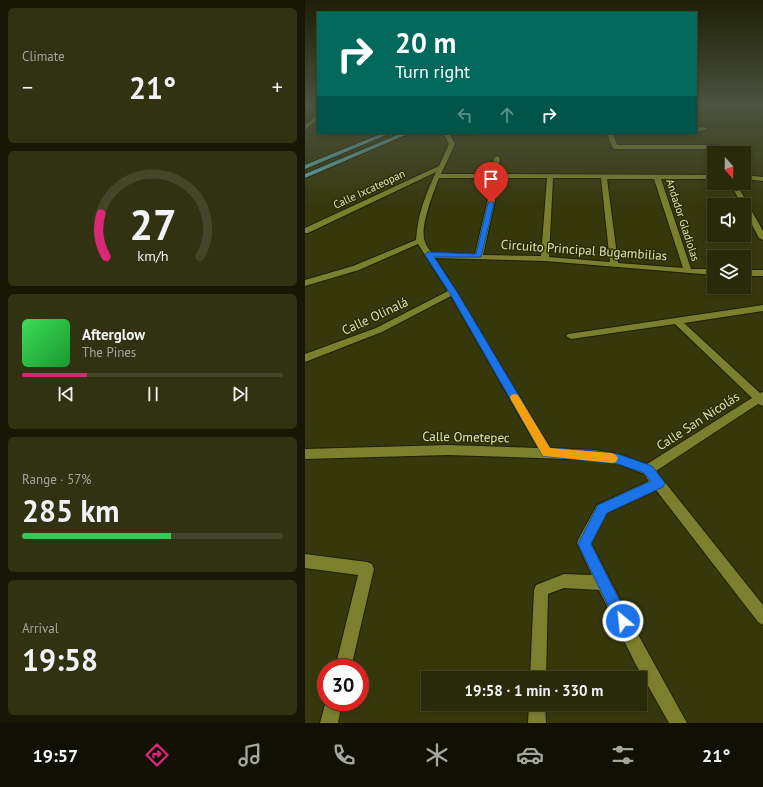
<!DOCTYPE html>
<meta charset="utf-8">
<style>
:root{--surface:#282a09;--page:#303212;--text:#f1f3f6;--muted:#a5a79c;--line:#44462a;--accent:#db2777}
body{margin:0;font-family:"PT Sans",sans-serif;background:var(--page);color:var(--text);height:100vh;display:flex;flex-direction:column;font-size:15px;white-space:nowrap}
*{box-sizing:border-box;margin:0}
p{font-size:13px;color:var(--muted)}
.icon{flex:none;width:22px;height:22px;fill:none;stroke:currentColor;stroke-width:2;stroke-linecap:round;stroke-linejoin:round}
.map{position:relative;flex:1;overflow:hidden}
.details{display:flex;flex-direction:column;gap:8px;padding:8px;background:#161705;width:305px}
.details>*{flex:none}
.top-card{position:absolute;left:12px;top:12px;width:380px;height:122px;border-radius:0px;box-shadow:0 2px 6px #0003,0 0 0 1px var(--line);background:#00695c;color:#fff;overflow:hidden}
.needle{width:26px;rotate:160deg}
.fabs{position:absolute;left:402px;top:146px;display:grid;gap:8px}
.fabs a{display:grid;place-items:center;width:44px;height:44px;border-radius:0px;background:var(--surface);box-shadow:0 2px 6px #0003,0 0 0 1px var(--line);font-size:20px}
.speed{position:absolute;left:12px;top:659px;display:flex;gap:8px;font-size:20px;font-weight:700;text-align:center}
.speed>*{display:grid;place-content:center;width:52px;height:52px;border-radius:50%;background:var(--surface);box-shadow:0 2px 6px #0003,0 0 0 1px var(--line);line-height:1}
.speed .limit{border:6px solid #d22;background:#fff;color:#111}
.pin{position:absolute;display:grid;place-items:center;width:34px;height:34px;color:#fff;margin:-41px -17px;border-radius:50% 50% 50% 0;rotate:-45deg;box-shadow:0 0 4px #0007}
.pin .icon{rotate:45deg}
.me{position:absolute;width:44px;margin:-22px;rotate:332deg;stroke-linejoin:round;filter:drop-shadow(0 0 3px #0008)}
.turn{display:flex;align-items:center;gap:14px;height:84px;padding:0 12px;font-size:18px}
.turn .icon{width:52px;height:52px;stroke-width:2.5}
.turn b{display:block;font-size:28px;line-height:34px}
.lanes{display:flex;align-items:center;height:38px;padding:0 12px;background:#0003;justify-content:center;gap:20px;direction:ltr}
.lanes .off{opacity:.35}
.big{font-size:30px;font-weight:600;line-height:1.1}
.details .card{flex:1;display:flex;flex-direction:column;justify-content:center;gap:6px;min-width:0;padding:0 14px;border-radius:6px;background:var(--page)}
.details .dial{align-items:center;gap:0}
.dial svg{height:104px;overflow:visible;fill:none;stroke:var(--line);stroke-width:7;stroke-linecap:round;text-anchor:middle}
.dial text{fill:var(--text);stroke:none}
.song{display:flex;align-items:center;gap:12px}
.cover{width:48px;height:48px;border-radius:6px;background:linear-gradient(135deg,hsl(130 70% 55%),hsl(130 70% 35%))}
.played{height:4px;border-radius:2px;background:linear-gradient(90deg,var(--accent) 25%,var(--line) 25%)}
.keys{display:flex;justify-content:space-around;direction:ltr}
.heat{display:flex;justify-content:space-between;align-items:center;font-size:22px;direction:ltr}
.charge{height:6px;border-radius:3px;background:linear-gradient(90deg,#34c759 57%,var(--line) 0)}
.trip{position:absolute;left:116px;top:671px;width:226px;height:40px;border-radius:0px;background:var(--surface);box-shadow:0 2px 6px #0003,0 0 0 1px var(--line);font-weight:600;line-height:40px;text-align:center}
.menu{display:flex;height:64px;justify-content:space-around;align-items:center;background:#101104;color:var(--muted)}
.menu .icon{width:28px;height:28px}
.menu .current{color:var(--accent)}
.menu b{font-size:18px;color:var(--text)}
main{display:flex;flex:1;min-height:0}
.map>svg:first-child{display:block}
</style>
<main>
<section class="details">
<div class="card"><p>Climate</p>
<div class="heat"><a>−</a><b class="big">21°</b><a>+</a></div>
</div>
<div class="card dial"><svg viewBox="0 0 100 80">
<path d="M14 69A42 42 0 1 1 86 69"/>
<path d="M14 69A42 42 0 0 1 10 36" stroke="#db2777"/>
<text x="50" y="56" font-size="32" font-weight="700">27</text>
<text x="50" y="72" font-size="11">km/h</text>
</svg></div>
<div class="card">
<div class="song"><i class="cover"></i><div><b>Afterglow</b><p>The Pines</p></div></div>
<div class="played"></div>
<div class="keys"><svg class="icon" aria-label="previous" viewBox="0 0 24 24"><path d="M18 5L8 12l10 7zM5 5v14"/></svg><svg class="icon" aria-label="pause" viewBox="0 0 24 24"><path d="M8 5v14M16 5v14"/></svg><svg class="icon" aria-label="next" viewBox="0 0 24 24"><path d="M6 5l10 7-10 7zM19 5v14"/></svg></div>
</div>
<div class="card"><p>Range · 57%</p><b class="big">285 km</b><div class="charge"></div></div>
<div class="card"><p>Arrival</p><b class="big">19:58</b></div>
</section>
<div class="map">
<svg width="458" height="723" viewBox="0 0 458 723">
<rect width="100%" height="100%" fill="#36380c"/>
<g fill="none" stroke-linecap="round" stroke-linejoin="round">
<defs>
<path id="minor" d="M 0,107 L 13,107 L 13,109 L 0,109 Z
M 13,114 L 13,119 L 0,130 L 0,125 Z
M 391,128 L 399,127 L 402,129 L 391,132 Z
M 138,133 L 172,133 L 169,135 L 145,135 L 150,144 L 136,174 L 188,174 L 187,169 L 189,158 L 192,156 L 195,158 L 193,169 L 195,174 L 409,175 L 409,179 L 356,179 L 386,269 L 409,269 L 409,275 L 240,261 L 130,258 L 152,292 L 245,448 L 289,450 L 313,454 L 342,464 L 447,398 L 370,324 L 266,339 L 261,336 L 263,334 L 458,305 L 458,311 L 379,323 L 455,393 L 458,392 L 458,406 L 453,404 L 351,471 L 458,605 L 458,625 L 453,622 L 351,490 L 302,513 L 286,543 L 330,629 L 382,723 L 364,723 L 330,663 L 294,590 L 259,588 L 243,594 L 241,678 L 225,678 L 229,590 L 231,585 L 259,574 L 287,575 L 272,543 L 274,538 L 292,505 L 344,481 L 339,474 L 313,464 L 289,460 L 143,455 L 0,459 L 0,449 L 143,445 L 233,448 L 146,296 L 77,332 L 0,362 L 0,354 L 71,328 L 143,291 L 113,244 L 54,270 L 0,286 L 0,280 L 48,266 L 111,240 C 113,213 120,196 131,172 L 3,233 L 0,233 L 0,228 L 134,166 L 144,144 ZM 134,178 L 188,178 L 170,254 L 127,253 C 124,249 121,246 120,242 C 114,228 129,191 134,178 ZM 195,178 L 242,178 L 236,256 L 178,255 ZM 248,178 L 296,178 L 305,262 L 244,257 ZM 302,179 L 349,179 L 378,268 L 313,263 Z
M 302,133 L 308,133 L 312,145 L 412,145 L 415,147 L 412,149 L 310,149 L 307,147 Z
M 439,175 L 458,177 L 458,181 L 439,179 Z
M 425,183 L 431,183 L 458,231 L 458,240 L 454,238 L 439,210 L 439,205 L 437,205 Z
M 439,270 L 458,270 L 458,276 L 439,276 Z
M 0,554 L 62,562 L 67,564 L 69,569 L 46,668 L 30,668 L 53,575 L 0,568 Z
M 21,701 L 37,702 L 33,723 L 15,723 Z
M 224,704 L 240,704 L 241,723 L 223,723 Z"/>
<path id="major" d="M 78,133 L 86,133 L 0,169 L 0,165 Z
M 97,133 L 105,133 L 0,178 L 0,174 Z"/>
</defs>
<use href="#minor" stroke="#1d1f05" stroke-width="2"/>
<use href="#major" stroke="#1d1f05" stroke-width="2"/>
<use href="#minor" fill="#7c802e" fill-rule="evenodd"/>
<use href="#major" fill="#5da6a6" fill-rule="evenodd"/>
</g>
<linearGradient id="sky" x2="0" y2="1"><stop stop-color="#1e1f07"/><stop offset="0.51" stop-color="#4c5340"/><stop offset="1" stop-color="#4c5340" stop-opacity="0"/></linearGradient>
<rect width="458" height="205" fill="url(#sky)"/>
<path fill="#1a73e8" stroke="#114b97" d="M 186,201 L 189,203 L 176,257 L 129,257 L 152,292 L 245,448 L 289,451 L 313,454 L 347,466 L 360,483 L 358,487 L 302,513 L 286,544 L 325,621 L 323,626 L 318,628 L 313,626 L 273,544 L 293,505 L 346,481 L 339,473 L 313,464 L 238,456 L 144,292 L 120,255 L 123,252 L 171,254 L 183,203 Z"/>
<path fill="#f59e0b" d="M 210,394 L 213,395 L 245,448 L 307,453 L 311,455 L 313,458 L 311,462 L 307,463 L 238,456 L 205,398 L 206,395 Z"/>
<g text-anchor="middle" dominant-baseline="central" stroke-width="3" stroke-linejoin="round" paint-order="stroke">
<g font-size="11" fill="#dfe3bb" stroke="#2c2e01">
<text transform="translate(64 189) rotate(-25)">Calle Ixcateopan</text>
<text transform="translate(378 220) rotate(72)">Andador Gladiolas</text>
</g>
<g font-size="13" fill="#dfe3bb" stroke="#2c2e01">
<text transform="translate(279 250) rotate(4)">Circuito Principal Bugambilias</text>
<text transform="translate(70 316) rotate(-25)">Calle Olinalá</text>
<text transform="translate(393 421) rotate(-33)">Calle San Nicolás</text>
<text transform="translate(161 437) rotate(1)">Calle Ometepec</text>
</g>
</g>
</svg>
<div class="fabs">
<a><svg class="needle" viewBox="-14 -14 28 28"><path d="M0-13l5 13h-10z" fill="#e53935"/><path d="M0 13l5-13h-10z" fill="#a5a79c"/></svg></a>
<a><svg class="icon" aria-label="sound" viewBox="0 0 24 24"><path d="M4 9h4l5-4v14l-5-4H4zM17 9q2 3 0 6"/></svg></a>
<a><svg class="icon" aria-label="layers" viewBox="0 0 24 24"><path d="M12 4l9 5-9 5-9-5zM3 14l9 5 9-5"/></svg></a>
</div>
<div class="speed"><div class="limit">30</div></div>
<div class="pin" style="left:186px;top:203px;background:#d93025"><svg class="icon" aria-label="arrive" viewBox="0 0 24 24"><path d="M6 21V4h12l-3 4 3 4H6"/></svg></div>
<svg class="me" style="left:318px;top:621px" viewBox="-20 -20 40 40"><circle r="17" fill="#1a73e8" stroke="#fff" stroke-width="3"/><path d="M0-11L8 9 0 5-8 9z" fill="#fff"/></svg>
<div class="trip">19:58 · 1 min · 330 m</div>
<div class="top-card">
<div class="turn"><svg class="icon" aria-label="right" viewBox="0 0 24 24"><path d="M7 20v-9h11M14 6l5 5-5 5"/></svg><div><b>20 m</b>Turn right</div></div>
<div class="lanes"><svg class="icon off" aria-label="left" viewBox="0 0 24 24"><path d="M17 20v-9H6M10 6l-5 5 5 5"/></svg><svg class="icon off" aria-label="ahead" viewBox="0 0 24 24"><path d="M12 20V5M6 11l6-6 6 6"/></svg><svg class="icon" aria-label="right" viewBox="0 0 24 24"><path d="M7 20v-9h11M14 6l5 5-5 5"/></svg></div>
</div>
</div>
</main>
<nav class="menu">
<b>19:57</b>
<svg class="icon current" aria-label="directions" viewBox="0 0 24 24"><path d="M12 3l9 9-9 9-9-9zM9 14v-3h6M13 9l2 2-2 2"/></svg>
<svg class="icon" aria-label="music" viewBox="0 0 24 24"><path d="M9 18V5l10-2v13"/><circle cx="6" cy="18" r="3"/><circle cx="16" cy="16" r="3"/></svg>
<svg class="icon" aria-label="phone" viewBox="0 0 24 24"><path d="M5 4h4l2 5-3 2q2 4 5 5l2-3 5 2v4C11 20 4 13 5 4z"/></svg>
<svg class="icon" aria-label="climate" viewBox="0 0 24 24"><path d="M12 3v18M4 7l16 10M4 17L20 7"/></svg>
<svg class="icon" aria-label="car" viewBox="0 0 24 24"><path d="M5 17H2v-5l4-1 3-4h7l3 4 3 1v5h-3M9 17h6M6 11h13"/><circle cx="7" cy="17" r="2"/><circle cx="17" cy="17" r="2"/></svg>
<svg class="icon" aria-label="filters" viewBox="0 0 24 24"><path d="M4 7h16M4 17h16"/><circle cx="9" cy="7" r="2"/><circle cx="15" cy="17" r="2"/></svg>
<b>21°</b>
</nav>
